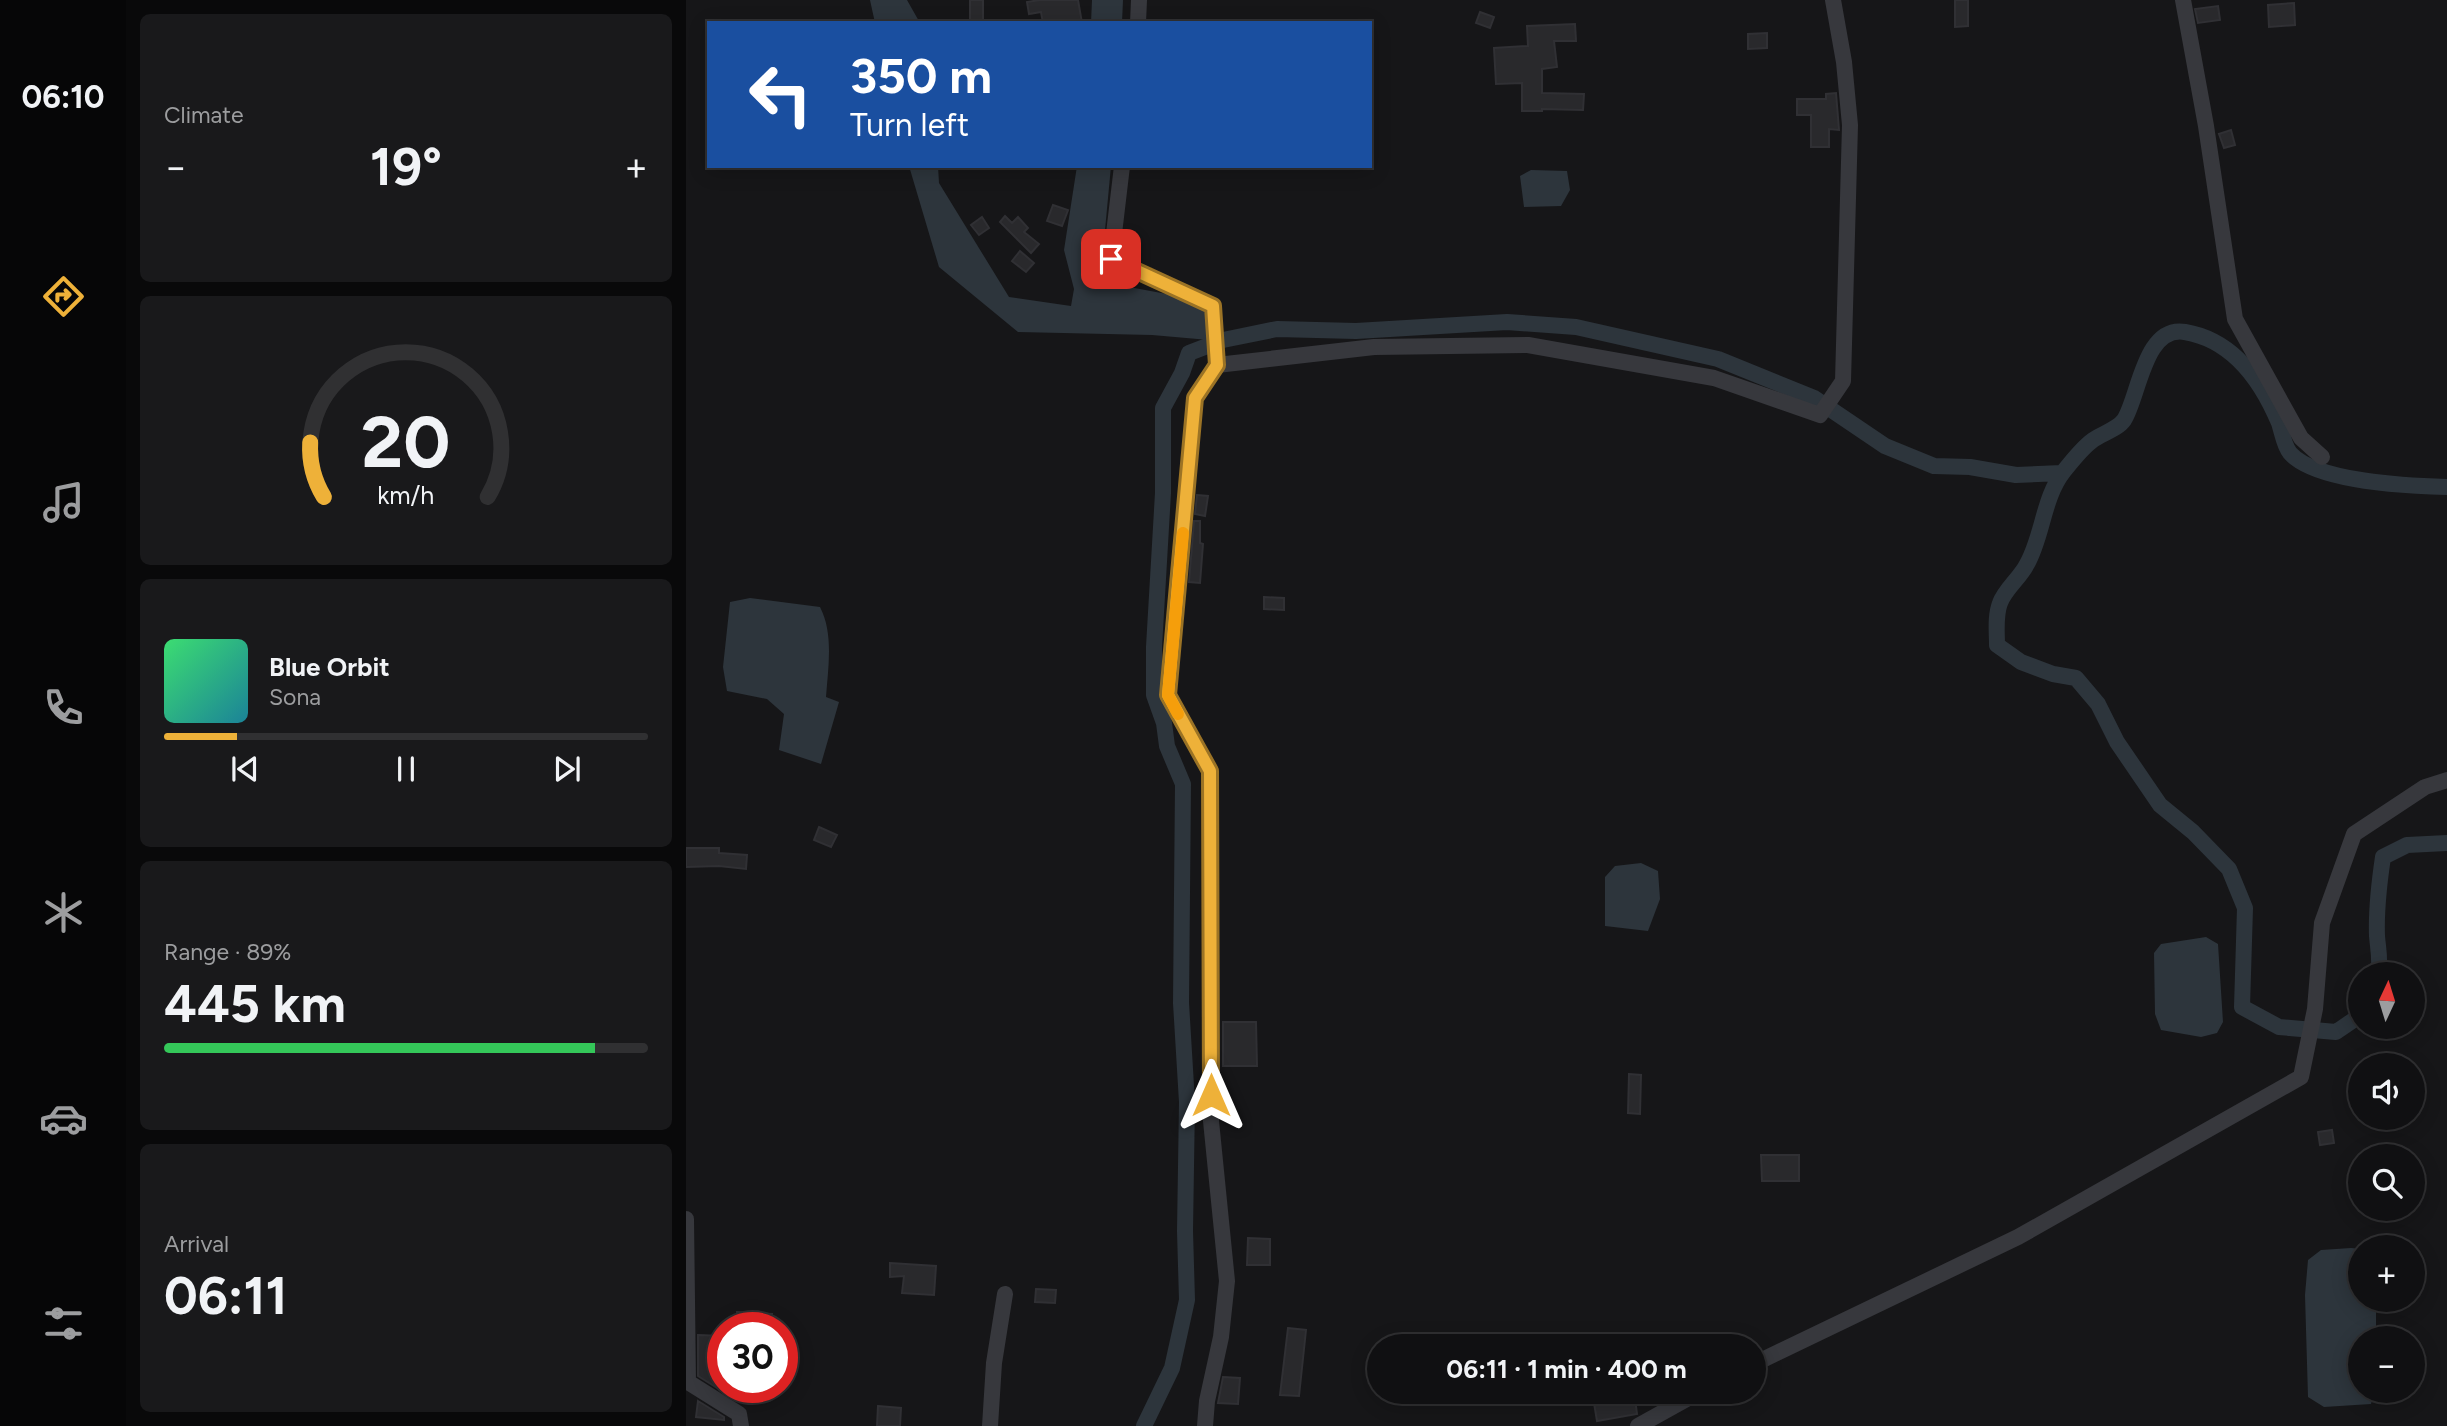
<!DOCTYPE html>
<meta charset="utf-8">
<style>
:root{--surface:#101012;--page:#19191b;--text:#f1f3f6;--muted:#9c9d9f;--line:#303032;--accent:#eeb139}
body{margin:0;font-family:Figtree,sans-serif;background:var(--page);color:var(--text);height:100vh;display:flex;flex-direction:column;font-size:26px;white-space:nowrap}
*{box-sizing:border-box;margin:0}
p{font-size:23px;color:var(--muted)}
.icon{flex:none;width:38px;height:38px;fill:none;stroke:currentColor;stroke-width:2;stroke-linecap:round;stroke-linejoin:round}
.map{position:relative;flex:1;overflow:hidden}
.panel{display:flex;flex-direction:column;gap:14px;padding:14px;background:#09090a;width:560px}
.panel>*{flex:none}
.banner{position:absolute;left:21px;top:21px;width:665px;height:147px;border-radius:0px;box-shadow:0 4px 18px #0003,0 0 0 2px var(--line);background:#1a4fa0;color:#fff;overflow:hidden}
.needle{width:46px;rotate:4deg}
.fabs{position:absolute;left:1662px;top:962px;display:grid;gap:14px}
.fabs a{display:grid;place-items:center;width:77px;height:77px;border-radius:50%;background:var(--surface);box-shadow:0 4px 18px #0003,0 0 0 2px var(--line);font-size:35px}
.speed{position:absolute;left:21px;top:1312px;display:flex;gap:14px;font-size:35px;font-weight:700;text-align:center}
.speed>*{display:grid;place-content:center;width:91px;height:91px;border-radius:50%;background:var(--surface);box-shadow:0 4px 18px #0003,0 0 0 2px var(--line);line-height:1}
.speed .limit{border:10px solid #d22;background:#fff;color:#111}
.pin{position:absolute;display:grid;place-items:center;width:60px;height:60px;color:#fff;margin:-30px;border-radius:14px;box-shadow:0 4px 10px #0006}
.me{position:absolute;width:77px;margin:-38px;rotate:0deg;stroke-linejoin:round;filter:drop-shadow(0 0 5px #0008)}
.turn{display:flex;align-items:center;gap:24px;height:147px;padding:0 28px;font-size:32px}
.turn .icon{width:91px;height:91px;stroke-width:2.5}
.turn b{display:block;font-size:49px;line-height:60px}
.big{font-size:52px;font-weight:700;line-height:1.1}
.panel .card{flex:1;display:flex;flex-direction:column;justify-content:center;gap:10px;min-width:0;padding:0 24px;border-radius:10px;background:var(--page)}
.panel .dial{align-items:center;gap:0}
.dial svg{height:182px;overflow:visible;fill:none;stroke:var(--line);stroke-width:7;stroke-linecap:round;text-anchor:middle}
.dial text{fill:var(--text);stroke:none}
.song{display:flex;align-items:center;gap:21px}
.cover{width:84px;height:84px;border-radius:10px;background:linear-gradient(135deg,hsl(140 70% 55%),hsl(190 70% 35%))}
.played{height:7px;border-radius:4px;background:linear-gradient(90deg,var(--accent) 15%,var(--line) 15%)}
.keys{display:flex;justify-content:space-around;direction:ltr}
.heat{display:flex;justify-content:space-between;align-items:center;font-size:38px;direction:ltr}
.charge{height:10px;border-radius:5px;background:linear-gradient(90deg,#34c759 89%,var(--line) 0)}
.trip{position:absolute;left:681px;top:1334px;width:399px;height:70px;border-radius:35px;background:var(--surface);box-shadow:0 4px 18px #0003,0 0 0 2px var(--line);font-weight:700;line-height:70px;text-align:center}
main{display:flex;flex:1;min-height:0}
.menu{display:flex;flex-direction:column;width:126px;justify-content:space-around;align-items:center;background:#060607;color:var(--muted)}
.menu .icon{width:49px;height:49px}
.menu .on{color:var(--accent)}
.menu b{font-size:32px;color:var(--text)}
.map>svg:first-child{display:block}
</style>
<main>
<nav class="menu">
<b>06:10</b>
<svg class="icon on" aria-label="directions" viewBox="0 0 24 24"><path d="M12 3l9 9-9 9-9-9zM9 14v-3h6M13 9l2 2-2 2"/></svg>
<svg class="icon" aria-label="music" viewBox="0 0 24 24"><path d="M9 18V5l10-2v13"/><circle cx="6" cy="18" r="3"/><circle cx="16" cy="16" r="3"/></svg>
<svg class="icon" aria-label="phone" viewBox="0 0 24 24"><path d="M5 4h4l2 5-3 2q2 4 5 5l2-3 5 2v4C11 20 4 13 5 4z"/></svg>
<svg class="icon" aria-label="climate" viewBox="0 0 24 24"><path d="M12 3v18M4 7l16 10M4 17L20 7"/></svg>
<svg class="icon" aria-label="car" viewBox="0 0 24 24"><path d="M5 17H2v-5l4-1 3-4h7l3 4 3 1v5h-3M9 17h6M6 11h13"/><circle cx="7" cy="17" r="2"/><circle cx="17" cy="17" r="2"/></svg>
<svg class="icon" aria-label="filters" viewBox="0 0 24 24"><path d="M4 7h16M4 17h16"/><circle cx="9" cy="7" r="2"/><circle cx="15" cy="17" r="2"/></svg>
</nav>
<section class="panel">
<div class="card"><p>Climate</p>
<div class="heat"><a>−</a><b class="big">19°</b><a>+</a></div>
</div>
<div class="card dial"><svg viewBox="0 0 100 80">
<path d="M14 69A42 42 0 1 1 86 69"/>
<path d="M14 69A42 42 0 0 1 8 45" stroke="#eeb139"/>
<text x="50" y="56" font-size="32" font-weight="700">20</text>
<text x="50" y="72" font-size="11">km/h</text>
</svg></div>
<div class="card">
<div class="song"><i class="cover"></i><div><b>Blue Orbit</b><p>Sona</p></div></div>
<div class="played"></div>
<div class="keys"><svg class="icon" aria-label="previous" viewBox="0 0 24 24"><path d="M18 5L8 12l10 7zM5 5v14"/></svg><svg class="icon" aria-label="pause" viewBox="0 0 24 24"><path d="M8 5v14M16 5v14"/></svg><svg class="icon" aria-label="next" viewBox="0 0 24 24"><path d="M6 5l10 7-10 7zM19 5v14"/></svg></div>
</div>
<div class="card"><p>Range · 89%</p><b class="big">445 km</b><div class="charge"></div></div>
<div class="card"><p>Arrival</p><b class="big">06:11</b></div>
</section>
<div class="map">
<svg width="1761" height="1426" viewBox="0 0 1761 1426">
<rect width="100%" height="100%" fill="#161618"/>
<path fill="#2d353c" d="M 184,0 L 221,0 L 234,23 L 189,23 Z
M 406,0 L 437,0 L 436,23 L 405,23 Z
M 223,166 L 252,166 L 253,183 L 323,297 L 385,306 L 388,289 L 378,250 L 391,166 L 425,166 L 416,262 L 427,284 L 486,295 L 519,310 L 523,340 L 466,335 L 332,332 L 253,267 Z
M 845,170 L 881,171 L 884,190 L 875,206 L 838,207 L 834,176 Z
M 64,598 L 134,607 C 148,634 142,668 140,697 L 153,702 L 135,764 L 93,750 L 98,714 L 81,699 L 41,691 L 37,667 L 44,602 Z
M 955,863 L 972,871 L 974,899 L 962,931 L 919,926 L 919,877 L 929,866 Z
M 1520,937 L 1532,944 L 1537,1022 L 1531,1033 L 1515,1037 L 1475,1030 L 1469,1014 L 1468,953 L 1475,944 Z
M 1665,1248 L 1675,1249 L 1675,1300 L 1690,1300 L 1690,1339 L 1675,1339 L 1675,1391 L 1688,1391 L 1685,1404 L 1638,1407 L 1622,1397 L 1619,1295 L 1622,1260 L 1635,1250 Z"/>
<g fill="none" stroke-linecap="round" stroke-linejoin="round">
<path stroke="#2d353c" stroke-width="16" d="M 1692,975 C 1695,961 1692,949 1691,936 C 1690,909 1693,884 1697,857 L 1721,845 L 1761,843
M 1675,1015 L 1650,1032 L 1593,1027 L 1556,1007 L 1559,908 L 1543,869 L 1507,832 L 1474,805 L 1431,742 L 1412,704 L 1390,678 L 1367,674 L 1335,662 L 1311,645 C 1311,632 1309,616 1314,603 C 1319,589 1334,578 1341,564 C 1357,536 1357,497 1378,471 C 1386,461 1396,448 1407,440 C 1415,434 1432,429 1438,420 C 1453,397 1458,325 1499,332 C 1547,340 1575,380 1593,423 C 1596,432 1598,446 1604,453 C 1630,482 1723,486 1761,487
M 458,1426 L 486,1368 L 501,1300 L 499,1231 L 501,1102 L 495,1003 L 497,784 L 481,746 L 478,723 L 468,695 L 468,647 L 477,493 L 477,408 L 496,373 L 503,353 L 537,340 L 591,329 L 670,331 L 821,322 L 890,327 L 1032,359 L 1128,398 L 1199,446 L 1248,466 L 1284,467 L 1330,475 L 1376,473"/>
</g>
<path fill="#29292c" stroke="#303034" stroke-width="2" d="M 284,0 L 297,0 L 297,23 L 284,23 Z
M 354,0 L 392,0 L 396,23 L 357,23 L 355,12 L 343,14 L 341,2 Z
M 1269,0 L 1282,0 L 1282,26 L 1269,27 Z
M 1608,3 L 1609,25 L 1583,27 L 1582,5 Z
M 1532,6 L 1534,20 L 1512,23 L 1509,9 Z
M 794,12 L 808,17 L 804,28 L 790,23 Z
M 889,24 L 890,41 L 868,41 L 871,67 L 856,69 L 856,93 L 898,94 L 897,110 L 856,109 L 856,111 L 836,111 L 836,83 L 810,84 L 808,48 L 842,46 L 841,26 Z
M 1081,33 L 1081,48 L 1062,49 L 1062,34 Z
M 1150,93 L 1153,130 L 1143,129 L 1143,147 L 1125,147 L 1125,115 L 1111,115 L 1111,99 L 1140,99 L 1140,94 Z
M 1545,130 L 1549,145 L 1538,148 L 1533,134 Z
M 367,205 L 382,210 L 376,226 L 361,221 Z
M 319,216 L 326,223 L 332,217 L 342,228 L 338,232 L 353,244 L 345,253 L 314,222 Z
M 296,217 L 303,228 L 293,235 L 285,225 Z
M 334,251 L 348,263 L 340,272 L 326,261 Z
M 511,495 L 522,496 L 519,516 L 509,514 Z
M 508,521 L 514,521 L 514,543 L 517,544 L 514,583 L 503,582 Z
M 578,597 L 598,598 L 598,610 L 578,609 Z
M 133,827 L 151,835 L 145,847 L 128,840 Z
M 0,848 L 33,848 L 33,853 L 61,855 L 60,869 L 33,866 L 0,867 Z
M 537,1022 L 570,1022 L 571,1066 L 537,1066 Z
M 943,1074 L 955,1075 L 954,1114 L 942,1113 Z
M 1646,1130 L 1648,1143 L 1634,1145 L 1632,1132 Z
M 1075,1155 L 1113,1155 L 1113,1181 L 1076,1181 Z
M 562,1238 L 584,1239 L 584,1265 L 561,1265 Z
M 204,1263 L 250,1266 L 248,1295 L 216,1293 L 218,1276 L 204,1277 Z
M 350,1289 L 370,1290 L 369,1303 L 349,1302 Z
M 51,1312 L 86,1314 L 85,1328 L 50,1328 Z
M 602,1328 L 620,1330 L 613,1396 L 594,1395 Z
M 12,1335 L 37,1336 L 37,1388 L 42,1388 L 41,1394 L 12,1376 Z
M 537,1377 L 554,1378 L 552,1404 L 532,1403 Z
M 906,1391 L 948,1391 L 951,1414 L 911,1421 Z
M 12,1401 L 38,1417 L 38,1420 L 10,1417 Z
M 192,1406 L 215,1408 L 214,1426 L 191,1426 Z"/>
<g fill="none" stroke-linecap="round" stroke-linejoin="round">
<path stroke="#37383d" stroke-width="16" d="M 1497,0 L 1520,126 L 1549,319 L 1615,438 L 1636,457
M 452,23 L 453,0
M 436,166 L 425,259 L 527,306 L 531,365
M 0,1219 L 2,1382 L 53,1414 L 55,1426
M 1068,1364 L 1332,1237 L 1615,1077 L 1629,1009 L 1636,923 L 1668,834 L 1739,787 L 1761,780
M 304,1426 L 308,1363 L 319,1294
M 519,1426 L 521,1401 L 535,1337 L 541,1281 L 525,1121 L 524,771 L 482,696 L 509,398 L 531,365 L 688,347 L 842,345 L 1028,378 L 1134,415 L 1157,381 L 1164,125 L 1158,62 L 1147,0
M 952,1426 L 1015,1391"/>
</g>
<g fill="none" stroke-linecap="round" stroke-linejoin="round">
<defs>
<path id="route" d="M 425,259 L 527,306 L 531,365 L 509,398 L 482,695 L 524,771 L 525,1095"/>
</defs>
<use href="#route" stroke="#9b7325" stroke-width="18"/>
<use href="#route" stroke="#eeb139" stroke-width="12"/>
<path stroke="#f59e0b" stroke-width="12" d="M 492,714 L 482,695 L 497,533"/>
</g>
</svg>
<div class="fabs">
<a><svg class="needle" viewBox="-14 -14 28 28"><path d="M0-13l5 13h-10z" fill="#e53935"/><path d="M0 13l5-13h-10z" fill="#9c9d9f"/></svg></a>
<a><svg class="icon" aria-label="sound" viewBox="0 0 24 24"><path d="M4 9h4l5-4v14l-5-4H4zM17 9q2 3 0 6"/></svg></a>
<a><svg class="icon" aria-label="search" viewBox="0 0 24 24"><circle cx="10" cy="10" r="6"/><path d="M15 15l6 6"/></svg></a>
<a>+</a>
<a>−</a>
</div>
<div class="speed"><div class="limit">30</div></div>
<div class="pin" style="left:425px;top:259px;background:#d93025"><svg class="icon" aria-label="arrive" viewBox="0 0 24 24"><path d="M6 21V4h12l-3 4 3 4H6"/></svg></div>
<svg class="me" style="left:525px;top:1095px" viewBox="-20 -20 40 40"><path d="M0-17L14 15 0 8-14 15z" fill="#eeb139" stroke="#fff" stroke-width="4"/></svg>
<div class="trip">06:11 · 1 min · 400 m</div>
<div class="banner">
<div class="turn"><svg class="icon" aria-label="left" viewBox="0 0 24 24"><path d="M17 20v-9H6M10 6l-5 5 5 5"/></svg><div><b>350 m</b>Turn left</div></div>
</div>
</div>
</main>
